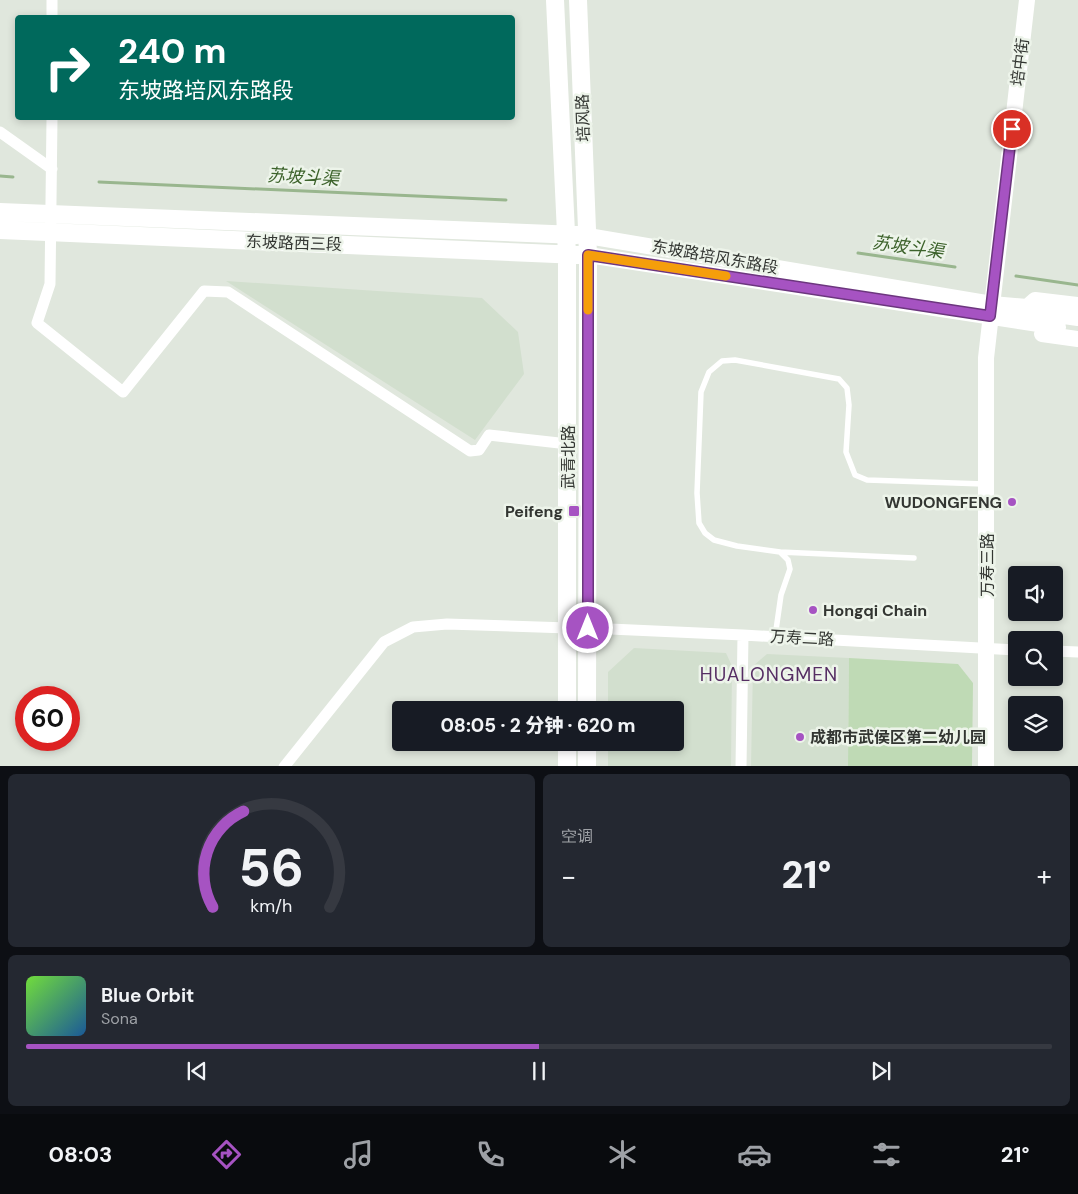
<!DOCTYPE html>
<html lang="zh">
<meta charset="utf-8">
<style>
:root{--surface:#171b24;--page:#242831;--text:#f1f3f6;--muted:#9ea1a6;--line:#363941;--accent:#a653c2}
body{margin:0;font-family:"DM Sans","Noto Sans SC",sans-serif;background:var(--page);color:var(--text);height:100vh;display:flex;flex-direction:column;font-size:19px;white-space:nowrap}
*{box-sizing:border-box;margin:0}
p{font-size:16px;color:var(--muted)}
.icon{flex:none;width:28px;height:28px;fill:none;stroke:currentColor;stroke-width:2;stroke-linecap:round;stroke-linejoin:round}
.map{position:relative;height:766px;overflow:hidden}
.details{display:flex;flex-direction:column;gap:8px;padding:8px;background:#0d0f14;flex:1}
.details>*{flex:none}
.hud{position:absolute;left:15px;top:15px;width:500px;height:105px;border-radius:5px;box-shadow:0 2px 8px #0003;background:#00695c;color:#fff;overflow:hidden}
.buttons{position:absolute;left:1008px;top:566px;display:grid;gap:10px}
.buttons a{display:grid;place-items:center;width:55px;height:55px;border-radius:5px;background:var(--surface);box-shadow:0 2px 8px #0003;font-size:25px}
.speed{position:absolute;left:15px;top:686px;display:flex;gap:10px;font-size:25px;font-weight:700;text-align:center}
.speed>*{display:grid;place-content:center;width:65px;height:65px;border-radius:50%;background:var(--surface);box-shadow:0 2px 8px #0003;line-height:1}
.speed .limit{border:8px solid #d22;background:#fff;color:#111}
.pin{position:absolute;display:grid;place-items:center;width:42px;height:42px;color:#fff;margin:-21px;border:2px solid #fff;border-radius:50%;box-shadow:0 1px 5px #0007}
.me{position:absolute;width:55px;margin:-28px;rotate:0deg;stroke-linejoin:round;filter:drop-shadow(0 0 4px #0008)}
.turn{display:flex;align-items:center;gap:18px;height:105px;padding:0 20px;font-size:22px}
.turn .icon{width:65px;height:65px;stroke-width:2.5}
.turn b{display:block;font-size:35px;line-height:42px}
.big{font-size:38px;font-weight:800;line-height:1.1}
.details .tile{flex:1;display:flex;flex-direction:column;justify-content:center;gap:8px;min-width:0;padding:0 18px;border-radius:8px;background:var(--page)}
.details .dial{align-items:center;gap:0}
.dial svg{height:130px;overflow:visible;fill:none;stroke:var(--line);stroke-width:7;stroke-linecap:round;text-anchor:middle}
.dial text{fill:var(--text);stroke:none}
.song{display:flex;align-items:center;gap:15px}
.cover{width:60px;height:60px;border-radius:8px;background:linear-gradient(135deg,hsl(100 70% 55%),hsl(210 70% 35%))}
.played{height:5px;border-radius:2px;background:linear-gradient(90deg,var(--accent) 50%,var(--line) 50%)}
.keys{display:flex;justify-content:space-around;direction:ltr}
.heat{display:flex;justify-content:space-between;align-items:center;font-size:28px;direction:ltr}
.details .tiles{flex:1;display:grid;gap:8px;grid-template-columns:1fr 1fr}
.tile:last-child{grid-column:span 2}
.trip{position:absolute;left:392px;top:701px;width:292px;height:50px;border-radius:5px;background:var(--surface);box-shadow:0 2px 8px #0003;font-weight:800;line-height:50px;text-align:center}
.dock{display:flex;height:80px;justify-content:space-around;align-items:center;background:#090b0e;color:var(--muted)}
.dock .icon{width:35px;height:35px}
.dock .selected{color:var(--accent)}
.dock b{font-size:22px;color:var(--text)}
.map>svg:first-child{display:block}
</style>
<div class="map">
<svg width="1078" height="767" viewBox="0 0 1078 767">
<rect width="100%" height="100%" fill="#e0e7dd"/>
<path fill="#d2dfce" d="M 226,281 L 482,298 L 518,332 L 524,374 L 475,440 Z
M 634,648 L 726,653 L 732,666 L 731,766 L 608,766 L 608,743 L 676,742 L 676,710 L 608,710 L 608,672 Z
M 767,654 L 849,658 L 848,766 L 751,767 L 753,666 Z"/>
<path fill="#bfdab5" d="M 849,658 L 958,664 L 973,683 L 972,766 L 848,766 Z"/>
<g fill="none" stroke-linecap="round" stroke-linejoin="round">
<path stroke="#99b68e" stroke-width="3" d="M 0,176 L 13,177
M 99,182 L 506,200
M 858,253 L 955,267
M 1016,276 L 1078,285"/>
<path stroke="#fff" stroke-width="5.5" d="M 780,552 L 914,558
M 775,637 L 781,595 L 790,569 L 788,560 L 780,552 L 737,546 L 714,540 L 705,533 L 699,523 L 697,493 L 701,392 L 709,372 L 722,361 L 735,360 L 839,379 L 847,388 L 849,405 L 846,452 L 855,475 L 867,480 L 984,484"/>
<path stroke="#fff" stroke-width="11" d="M 52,18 L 52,0
M 52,118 L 50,284 L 37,323 L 123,392 L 204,291 L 228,292 L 470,451 L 479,450 L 489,435 L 568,444
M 0,132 L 52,169
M 588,628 L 743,635 L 1016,650
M 1054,651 L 1078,652
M 284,767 L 384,642 L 413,627 L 447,624 L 568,628
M 741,767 L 743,635"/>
<path stroke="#fff" stroke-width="16" d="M 588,236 L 992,304 L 1027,307 L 1036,312 L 1078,318
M 588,255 L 1058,327
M 1027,307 L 1035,300 L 1078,305
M 1042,334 L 1078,339
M 986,767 L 986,358 L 1027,0"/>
<path stroke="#fff" stroke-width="18" d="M 555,0 L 567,254 L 567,710
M 578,0 L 588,255 L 587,710
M 0,212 L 577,235
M 0,230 L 579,255
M 567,767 L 567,742
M 587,767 L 587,742"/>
</g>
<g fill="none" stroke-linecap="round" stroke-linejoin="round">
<defs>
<path id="route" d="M 588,628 L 588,255 L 990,316 L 1012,129"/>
</defs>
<use href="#route" stroke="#6c367e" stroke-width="12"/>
<use href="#route" stroke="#a653c2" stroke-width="9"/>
<path stroke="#f59e0b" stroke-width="9" d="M 588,310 L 588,255 L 726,276"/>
</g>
<g fill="#a653c2" stroke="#edf4ea" stroke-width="2">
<circle cx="1012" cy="502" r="5"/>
<rect x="568" y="505" width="12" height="12" rx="2.5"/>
<circle cx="813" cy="610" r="5"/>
<circle cx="800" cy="737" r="5"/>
</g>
<g text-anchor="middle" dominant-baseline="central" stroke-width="5" stroke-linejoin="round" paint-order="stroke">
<g font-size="16" fill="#333632" stroke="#edf4ea">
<text transform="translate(1020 62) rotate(-83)">培中街</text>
<text transform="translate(583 118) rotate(-92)">培风路</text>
<text transform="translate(294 243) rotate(2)">东坡路西三段</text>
<text transform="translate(715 257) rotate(10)">东坡路培风东路段</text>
<text transform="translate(568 457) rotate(-90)">武青北路</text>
<text transform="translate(987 565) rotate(-90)">万寿三路</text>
<text transform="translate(802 638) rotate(3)">万寿二路</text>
</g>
<g font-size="16" font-weight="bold" fill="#333632" stroke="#edf4ea" text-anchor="end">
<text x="1002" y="502">WUDONGFENG</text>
<text x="563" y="511">Peifeng</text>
<text x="823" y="610" text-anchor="start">Hongqi Chain</text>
<text x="810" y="737" text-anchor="start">成都市武侯区第二幼儿园</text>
</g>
<g font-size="18" font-style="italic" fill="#3d632c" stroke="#edf4ea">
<text transform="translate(303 177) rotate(3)">苏坡斗渠</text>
<text transform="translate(908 247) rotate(8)">苏坡斗渠</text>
</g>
<g font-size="19" letter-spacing="1" fill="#562e64" stroke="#edf4ea">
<text x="769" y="674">HUALONGMEN</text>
</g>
</g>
</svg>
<div class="buttons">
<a><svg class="icon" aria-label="sound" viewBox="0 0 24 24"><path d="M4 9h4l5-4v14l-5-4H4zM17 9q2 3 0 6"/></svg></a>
<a><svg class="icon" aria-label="search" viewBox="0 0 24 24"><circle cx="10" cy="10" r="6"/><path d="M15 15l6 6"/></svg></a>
<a><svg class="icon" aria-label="layers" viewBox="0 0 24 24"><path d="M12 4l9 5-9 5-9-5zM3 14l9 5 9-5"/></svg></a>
</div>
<div class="speed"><div class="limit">60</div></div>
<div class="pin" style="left:1012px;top:129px;background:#d93025"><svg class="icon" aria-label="arrive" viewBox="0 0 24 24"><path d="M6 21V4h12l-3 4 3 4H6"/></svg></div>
<svg class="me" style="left:588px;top:628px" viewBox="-20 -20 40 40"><circle r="17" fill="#a653c2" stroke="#fff" stroke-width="3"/><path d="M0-11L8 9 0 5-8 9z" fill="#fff"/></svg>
<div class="trip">08:05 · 2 分钟 · 620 m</div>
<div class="hud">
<div class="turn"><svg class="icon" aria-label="right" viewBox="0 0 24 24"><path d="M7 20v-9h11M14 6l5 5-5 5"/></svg><div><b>240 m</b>东坡路培风东路段</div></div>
</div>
</div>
<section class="details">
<div class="tiles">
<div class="tile dial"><svg viewBox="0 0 100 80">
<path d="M14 69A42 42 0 1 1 86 69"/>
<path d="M14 69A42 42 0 0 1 33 10" stroke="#a653c2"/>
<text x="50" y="56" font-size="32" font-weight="700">56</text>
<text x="50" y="72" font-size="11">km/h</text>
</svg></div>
<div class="tile"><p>空调</p>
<div class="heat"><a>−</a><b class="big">21°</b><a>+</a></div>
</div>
<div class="tile">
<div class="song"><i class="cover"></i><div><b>Blue Orbit</b><p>Sona</p></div></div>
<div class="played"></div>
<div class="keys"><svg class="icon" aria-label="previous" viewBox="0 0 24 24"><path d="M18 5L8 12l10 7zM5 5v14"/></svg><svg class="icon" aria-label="pause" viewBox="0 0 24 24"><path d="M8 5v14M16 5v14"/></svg><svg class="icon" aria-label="next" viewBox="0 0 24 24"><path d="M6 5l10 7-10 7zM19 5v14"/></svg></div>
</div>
</div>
</section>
<nav class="dock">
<b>08:03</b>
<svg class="icon selected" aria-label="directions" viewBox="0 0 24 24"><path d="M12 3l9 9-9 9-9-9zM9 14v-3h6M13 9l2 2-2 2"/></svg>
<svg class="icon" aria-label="music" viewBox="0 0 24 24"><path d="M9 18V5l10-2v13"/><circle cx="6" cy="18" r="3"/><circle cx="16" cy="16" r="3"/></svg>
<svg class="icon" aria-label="phone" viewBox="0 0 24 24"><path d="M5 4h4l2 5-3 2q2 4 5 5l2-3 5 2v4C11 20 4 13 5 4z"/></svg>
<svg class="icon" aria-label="climate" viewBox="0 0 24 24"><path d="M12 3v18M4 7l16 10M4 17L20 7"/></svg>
<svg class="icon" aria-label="car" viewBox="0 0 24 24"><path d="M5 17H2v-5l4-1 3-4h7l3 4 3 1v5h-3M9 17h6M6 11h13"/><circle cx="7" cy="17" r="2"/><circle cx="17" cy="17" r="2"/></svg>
<svg class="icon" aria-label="filters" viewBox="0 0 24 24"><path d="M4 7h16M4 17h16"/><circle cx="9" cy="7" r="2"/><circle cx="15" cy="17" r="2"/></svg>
<b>21°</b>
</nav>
